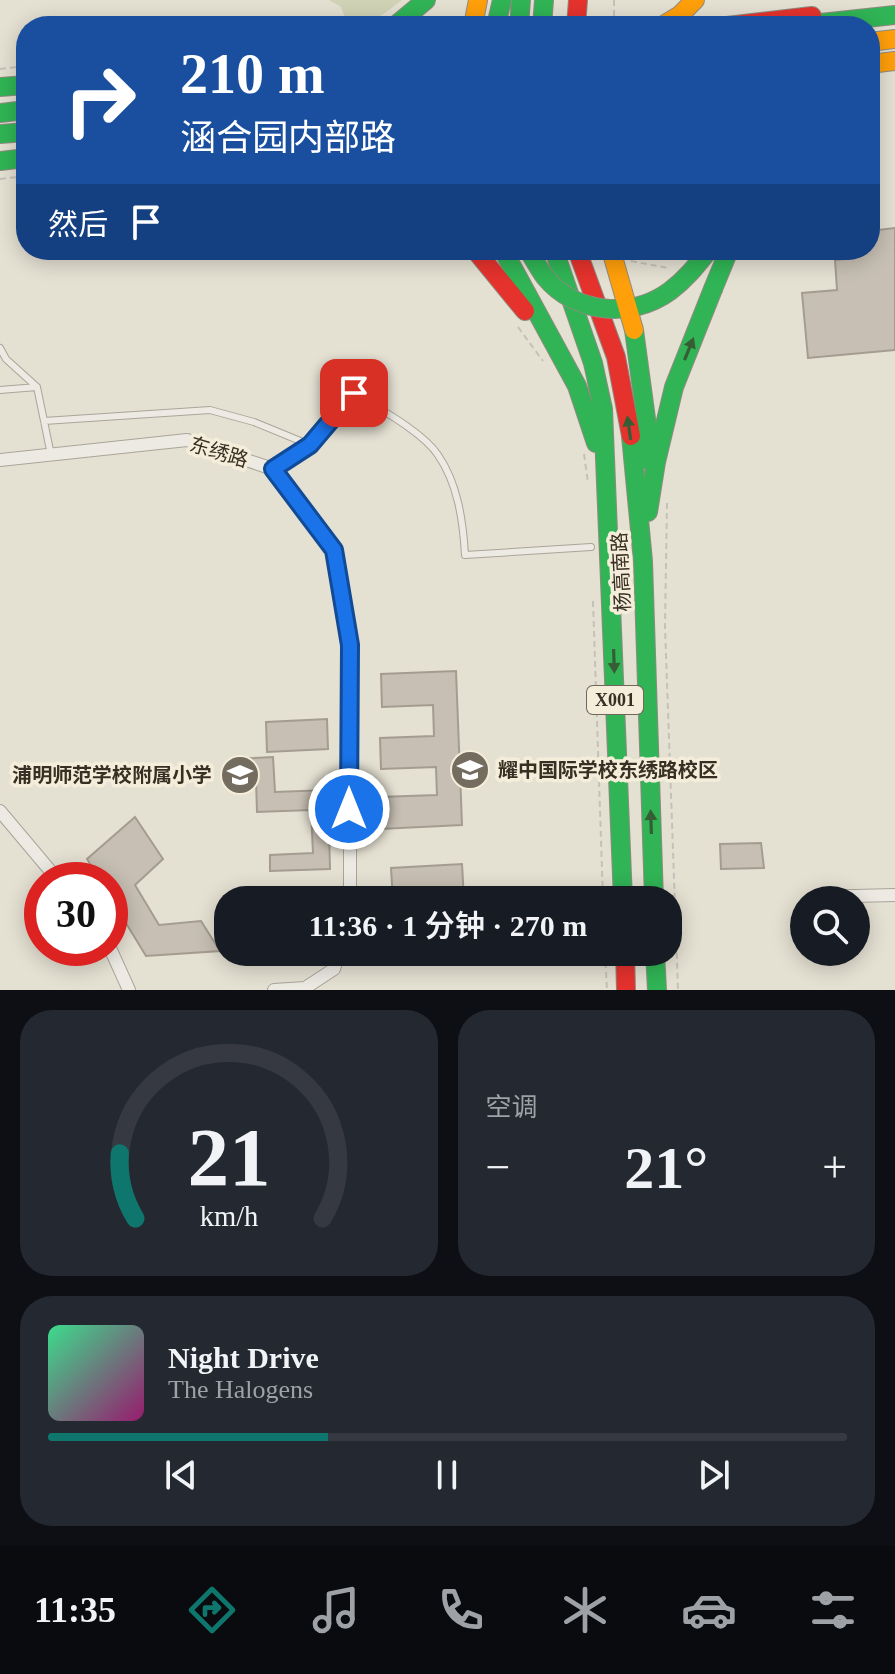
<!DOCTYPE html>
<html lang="zh">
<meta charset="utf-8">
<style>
:root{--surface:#171b24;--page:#242831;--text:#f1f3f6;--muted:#9ea1a6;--line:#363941;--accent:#0f766e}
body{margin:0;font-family:"Times New Roman","Noto Sans SC",serif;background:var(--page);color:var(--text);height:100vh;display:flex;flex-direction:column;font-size:30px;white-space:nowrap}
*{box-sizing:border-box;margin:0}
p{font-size:26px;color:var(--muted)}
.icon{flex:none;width:44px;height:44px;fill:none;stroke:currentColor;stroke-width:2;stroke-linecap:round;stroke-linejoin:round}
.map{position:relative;height:990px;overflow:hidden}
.details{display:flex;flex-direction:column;gap:20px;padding:20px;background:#0d0f14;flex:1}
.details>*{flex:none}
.hud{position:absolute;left:16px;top:16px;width:864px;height:244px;border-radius:32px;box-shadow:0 4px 20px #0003;background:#1a4fa0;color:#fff;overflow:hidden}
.buttons{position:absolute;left:790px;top:886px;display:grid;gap:16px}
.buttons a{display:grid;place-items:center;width:80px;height:80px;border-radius:50%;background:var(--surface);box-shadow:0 4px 20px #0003;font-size:40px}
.speed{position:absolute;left:24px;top:862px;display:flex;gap:16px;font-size:40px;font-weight:700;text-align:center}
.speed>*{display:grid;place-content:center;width:104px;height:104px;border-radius:50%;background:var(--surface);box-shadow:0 4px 20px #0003;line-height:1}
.speed .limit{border:12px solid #d22;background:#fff;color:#111}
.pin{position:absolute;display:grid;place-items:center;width:68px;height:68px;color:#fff;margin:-34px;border-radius:16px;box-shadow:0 4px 12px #0006}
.me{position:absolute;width:88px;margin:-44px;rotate:0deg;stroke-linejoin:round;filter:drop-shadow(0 0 6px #0008)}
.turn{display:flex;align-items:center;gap:28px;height:168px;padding:0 32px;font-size:36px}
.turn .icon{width:104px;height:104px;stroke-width:2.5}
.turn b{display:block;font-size:56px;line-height:68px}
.then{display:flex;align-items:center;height:76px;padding:0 32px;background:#0003;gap:16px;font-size:30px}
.big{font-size:60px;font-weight:600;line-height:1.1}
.details .tile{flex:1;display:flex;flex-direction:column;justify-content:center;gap:12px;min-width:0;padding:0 28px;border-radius:32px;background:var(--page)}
.details .dial{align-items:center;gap:0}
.dial svg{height:208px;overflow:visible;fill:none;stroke:var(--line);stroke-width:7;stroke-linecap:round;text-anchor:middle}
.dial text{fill:var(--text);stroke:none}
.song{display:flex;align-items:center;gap:24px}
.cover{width:96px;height:96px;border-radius:12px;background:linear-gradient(135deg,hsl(150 70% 55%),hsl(320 70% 35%))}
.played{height:8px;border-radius:4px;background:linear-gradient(90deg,var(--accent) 35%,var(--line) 35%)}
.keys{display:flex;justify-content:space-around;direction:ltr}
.heat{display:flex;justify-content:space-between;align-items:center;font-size:44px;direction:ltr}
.details .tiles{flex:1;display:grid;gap:20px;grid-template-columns:1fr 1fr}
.tile:last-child{grid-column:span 2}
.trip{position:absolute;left:214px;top:886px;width:468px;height:80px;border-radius:32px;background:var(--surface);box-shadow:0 4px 20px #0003;font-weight:600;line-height:80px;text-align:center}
.tab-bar{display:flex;height:128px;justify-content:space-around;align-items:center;background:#090b0e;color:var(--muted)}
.tab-bar .icon{width:56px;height:56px}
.tab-bar .on{color:var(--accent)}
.tab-bar b{font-size:36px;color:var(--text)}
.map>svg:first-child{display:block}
</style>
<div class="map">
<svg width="895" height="990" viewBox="0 0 895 990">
<rect width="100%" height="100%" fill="#e4e0d2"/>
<path fill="#d1d3b6" d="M 329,0 L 402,0 C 385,13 370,26 348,26 L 341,7 Z"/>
<path fill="#c7bfb3" stroke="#a49c91" stroke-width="2" d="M 895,228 L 895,350 L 808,358 L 802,293 L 837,290 L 835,260 L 855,258 L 854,250 L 870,250 L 870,231 Z
M 456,671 L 462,825 L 380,829 L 379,797 L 437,795 L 436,767 L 381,769 L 380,738 L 434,736 L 433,705 L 382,707 L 381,674 Z
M 327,719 L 328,749 L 267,752 L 266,722 Z
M 273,757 L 275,792 L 328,790 L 330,869 L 270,871 L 270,855 L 313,853 L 311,810 L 257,812 L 256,780 L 237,782 L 236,759 Z
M 135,817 L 163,859 L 135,885 L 159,925 L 201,921 L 220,951 L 146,956 L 110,897 L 110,880 L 100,880 L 87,859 Z
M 761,843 L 764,868 L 721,869 L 720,844 Z
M 462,864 L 464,900 L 393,900 L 391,868 Z"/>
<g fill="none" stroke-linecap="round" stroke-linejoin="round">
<defs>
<path id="lane" d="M 0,348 L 6,359 L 37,387 L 51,455
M 0,390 L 37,387
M 44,421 L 210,410 L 254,422 L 310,445
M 273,469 L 310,445 L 354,393 C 378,408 423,432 438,455 C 458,484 463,521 465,555 L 591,547"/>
<path id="street" d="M 0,460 L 187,440 L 273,469 L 334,550 L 350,645 L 350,900
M 0,811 L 58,880
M 815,897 L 895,895
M 110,948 L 129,990
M 274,990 L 305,988 L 334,969 L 339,952"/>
<path id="fast" d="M 395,26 L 426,0
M 496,26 L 502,0
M 519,26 L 521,0
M 542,26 L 544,0
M 793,26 L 895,15
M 0,87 L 26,85
M 0,113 L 26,110
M 0,134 L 26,132
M 0,161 L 26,158
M 503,250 L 577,386 L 596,443
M 554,250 L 593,363 L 603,409 L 623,900
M 634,330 L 647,426 L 647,460
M 631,436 L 643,561 L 654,900
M 648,512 L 656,462 L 674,387 L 713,289
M 655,952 L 657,990"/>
<path id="slow" d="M 473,26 L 478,0
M 662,26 L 680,15 L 695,0
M 870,42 L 895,39
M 870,64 L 895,61"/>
<path id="jam" d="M 576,26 L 578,0
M 727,26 L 812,16
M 475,250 L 525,311
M 577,250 L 616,357 L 631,436
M 625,952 L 626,990"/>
</defs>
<use href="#lane" stroke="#aaa59a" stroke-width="8"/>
<use href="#street" stroke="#aaa59a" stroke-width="14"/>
<use href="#fast" stroke="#8f8b81" stroke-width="20"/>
<use href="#slow" stroke="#8f8b81" stroke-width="20"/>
<use href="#jam" stroke="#8f8b81" stroke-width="20"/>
<path stroke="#c5c1b9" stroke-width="2" stroke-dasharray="6 4" stroke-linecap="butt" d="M 370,26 L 379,22
M 614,26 L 614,0
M 0,69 L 26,66
M 0,179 L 26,176
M 631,261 L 668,268
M 518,327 L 543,361
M 584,454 L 588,483
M 667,503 L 665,627 L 678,990
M 593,601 L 603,900
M 605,952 L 607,990"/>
<use href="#lane" stroke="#eceae3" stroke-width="6"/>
<use href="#street" stroke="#eceae3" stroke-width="12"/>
<use href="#fast" stroke="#30b455" stroke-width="18"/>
<use href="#slow" stroke="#ff9f0a" stroke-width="18"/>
<use href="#jam" stroke="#e5322d" stroke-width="18"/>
<defs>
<path id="fast-bridge" d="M 528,250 C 534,259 539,269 545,277 C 575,314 632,319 670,291 C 686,279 697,265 709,250
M 713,289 L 729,250"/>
<path id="slow-bridge" d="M 611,250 L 634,330"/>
</defs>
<use href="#fast-bridge" stroke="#8f8b81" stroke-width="20" stroke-linecap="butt"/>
<use href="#slow-bridge" stroke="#8f8b81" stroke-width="20" stroke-linecap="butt"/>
<use href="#fast-bridge" stroke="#30b455" stroke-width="18"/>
<use href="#slow-bridge" stroke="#ff9f0a" stroke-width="18"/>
</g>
<defs><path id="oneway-solid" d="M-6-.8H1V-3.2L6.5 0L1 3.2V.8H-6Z" transform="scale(2)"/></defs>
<g fill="#365d34">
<use href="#oneway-solid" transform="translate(689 349) rotate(-68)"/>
<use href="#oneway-solid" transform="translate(629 428) rotate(-98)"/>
<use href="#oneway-solid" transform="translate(614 661) rotate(88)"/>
<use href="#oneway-solid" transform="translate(651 822) rotate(-92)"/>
</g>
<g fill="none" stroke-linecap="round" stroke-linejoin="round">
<defs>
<path id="route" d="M 349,809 L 350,645 L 334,550 L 273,469 L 310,445 L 354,393"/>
</defs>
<use href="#route" stroke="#114b97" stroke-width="20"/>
<use href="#route" stroke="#1a73e8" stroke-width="14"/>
</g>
<defs>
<symbol id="school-disc" viewBox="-11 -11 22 22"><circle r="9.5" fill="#756c60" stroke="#f3edda"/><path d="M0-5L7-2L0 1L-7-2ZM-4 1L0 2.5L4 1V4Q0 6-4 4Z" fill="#fff"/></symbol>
</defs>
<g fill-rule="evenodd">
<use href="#school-disc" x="448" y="748" width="44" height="44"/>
<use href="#school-disc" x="218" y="753" width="44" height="44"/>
</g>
<g text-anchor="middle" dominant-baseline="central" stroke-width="7" stroke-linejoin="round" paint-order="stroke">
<rect fill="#f3edda" stroke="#71675a" stroke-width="2" x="587" y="686" width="56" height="28" rx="6"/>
<g font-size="18" font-weight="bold" fill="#392e23">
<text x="615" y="700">X001</text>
</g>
<g font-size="20" fill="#392e23" stroke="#f3edda">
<text transform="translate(219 452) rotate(17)">东绣路</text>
<text transform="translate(621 572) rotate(-93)">杨高南路</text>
</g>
<g font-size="20" font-weight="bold" fill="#392e23" stroke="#f3edda" text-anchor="start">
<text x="498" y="770">耀中国际学校东绣路校区</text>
<text x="212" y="775" text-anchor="end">浦明师范学校附属小学</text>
</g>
</g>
</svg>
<div class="buttons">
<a><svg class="icon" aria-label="search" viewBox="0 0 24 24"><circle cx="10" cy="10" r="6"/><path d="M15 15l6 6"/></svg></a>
</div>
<div class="speed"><div class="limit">30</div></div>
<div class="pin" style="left:354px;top:393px;background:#d93025"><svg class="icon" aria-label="arrive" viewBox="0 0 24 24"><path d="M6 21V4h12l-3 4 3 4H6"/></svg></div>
<svg class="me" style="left:349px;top:809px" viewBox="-20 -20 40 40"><circle r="17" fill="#1a73e8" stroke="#fff" stroke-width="3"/><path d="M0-11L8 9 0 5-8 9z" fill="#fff"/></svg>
<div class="trip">11:36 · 1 分钟 · 270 m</div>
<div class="hud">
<div class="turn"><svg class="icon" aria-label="right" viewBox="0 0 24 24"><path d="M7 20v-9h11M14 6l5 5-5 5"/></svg><div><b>210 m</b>涵合园内部路</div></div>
<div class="then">然后<svg class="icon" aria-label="arrive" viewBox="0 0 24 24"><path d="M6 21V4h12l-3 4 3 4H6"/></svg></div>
</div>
</div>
<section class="details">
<div class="tiles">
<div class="tile dial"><svg viewBox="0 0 100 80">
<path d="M14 69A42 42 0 1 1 86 69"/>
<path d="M14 69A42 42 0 0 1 8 44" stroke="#0f766e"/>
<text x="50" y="56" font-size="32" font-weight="700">21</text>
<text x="50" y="72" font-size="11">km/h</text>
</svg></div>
<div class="tile"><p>空调</p>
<div class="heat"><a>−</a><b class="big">21°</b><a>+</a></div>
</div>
<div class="tile">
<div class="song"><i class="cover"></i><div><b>Night Drive</b><p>The Halogens</p></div></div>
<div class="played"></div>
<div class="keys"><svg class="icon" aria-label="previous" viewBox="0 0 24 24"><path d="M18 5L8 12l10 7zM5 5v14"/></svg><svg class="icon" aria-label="pause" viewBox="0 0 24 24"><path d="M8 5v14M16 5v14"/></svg><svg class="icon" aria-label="next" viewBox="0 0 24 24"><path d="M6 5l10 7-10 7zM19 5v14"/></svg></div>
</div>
</div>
</section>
<nav class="tab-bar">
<b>11:35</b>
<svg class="icon on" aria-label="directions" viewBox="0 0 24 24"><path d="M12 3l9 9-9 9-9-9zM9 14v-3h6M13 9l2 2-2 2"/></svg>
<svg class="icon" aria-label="music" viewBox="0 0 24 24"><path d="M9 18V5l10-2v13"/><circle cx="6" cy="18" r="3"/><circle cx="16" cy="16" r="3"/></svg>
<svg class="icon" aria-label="phone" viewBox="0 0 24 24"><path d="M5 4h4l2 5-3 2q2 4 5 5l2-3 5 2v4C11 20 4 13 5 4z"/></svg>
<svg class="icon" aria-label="climate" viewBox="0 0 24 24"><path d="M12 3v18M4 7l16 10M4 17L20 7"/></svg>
<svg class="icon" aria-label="car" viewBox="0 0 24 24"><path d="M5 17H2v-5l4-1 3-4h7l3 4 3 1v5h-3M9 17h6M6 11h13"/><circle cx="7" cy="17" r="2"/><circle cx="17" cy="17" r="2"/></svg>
<svg class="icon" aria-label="filters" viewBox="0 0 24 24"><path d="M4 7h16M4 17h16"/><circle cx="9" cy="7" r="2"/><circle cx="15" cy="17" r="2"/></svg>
</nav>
